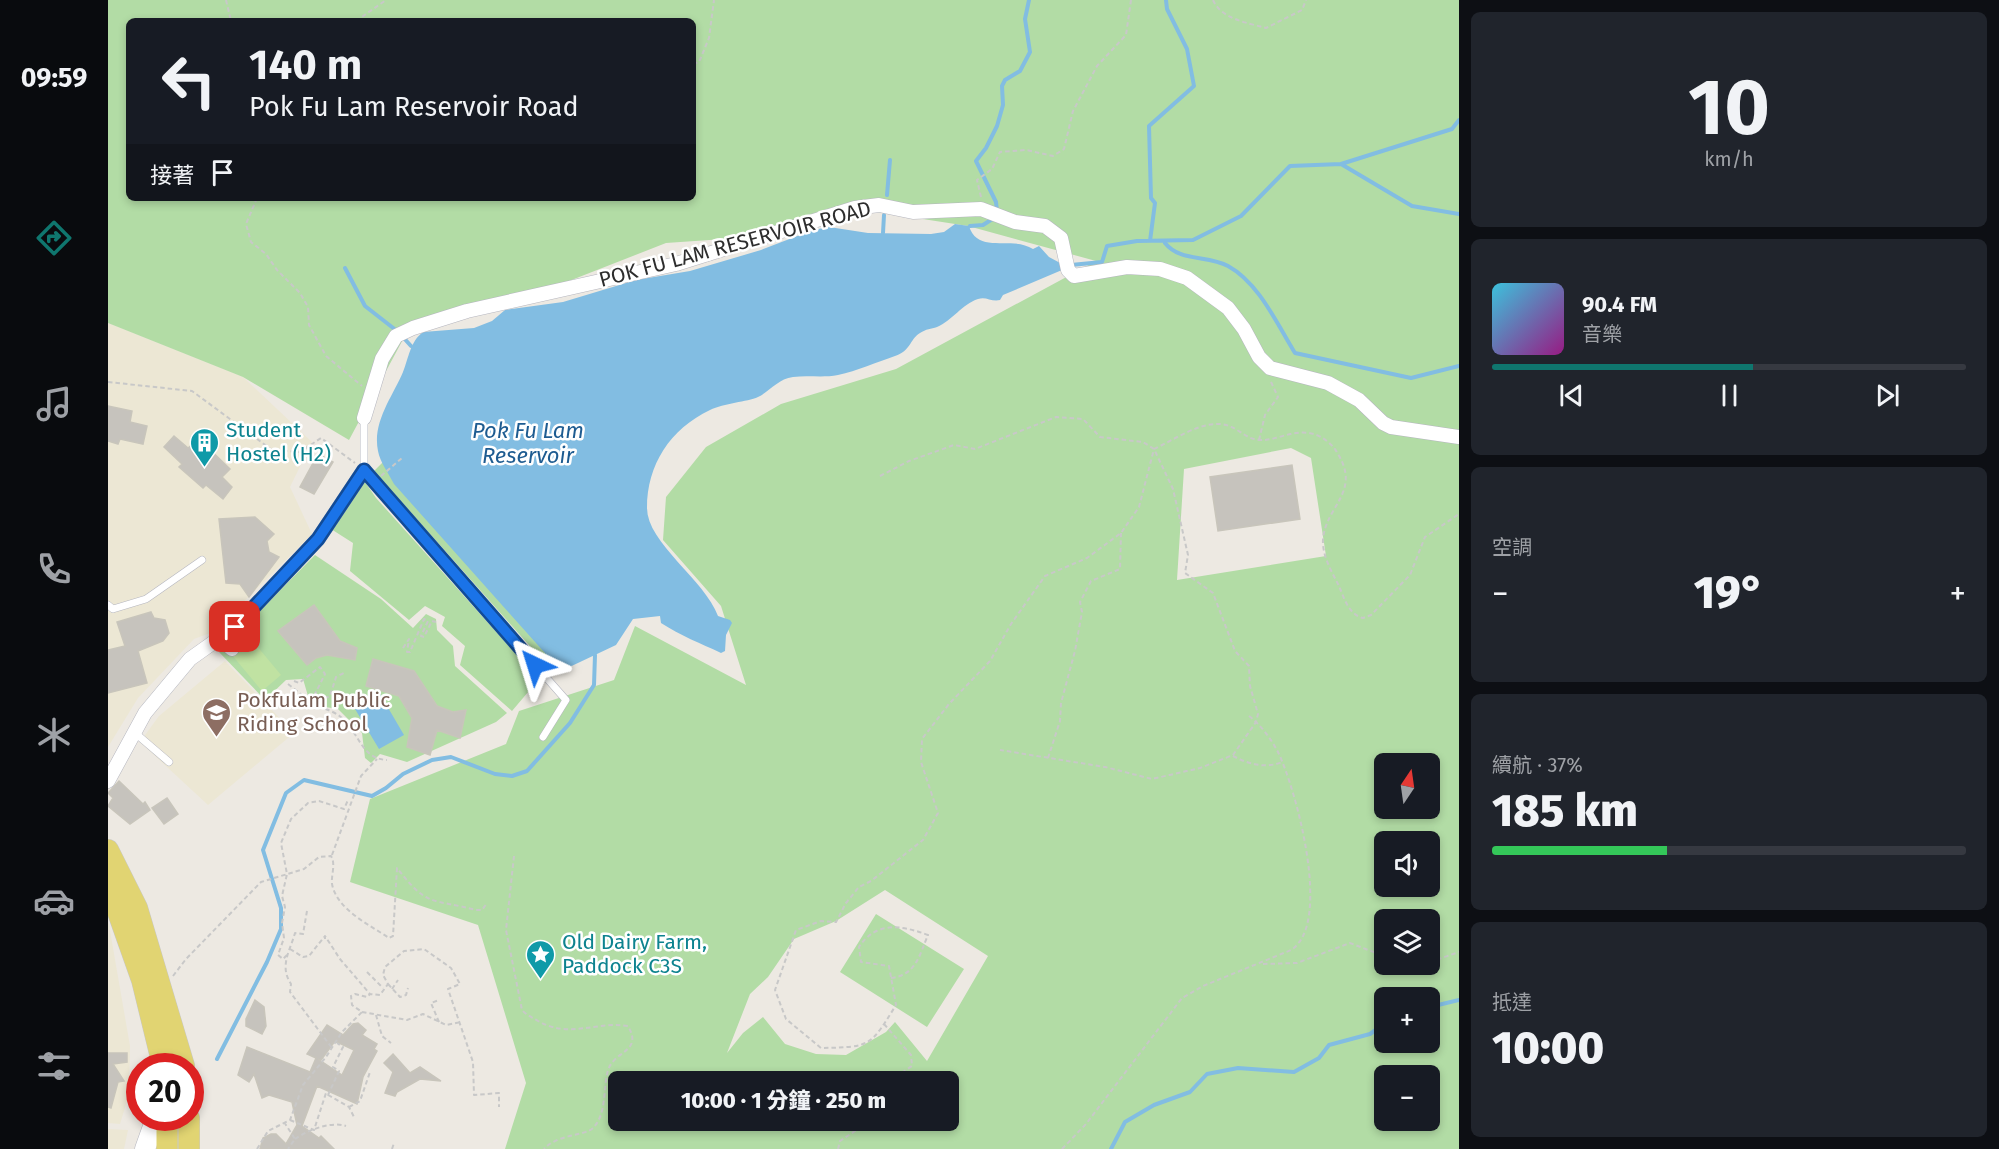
<!DOCTYPE html>
<html lang="zh-TW">
<meta charset="utf-8">
<style>
:root{--surface:#171b24;--page:#20242c;--text:#f1f3f6;--muted:#9ea1a6;--line:#363941;--accent:#0f766e}
body{margin:0;font-family:"Fira Sans","Noto Sans TC",sans-serif;background:var(--page);color:var(--text);height:100vh;display:flex;flex-direction:column;font-size:22px;white-space:nowrap}
*{box-sizing:border-box;margin:0}
p{font-size:20px;color:var(--muted)}
.icon{flex:none;width:33px;height:33px;fill:none;stroke:currentColor;stroke-width:2;stroke-linecap:round;stroke-linejoin:round}
.map{position:relative;flex:1;overflow:hidden}
.details{display:flex;flex-direction:column;gap:12px;padding:12px;background:#0d0f14;width:540px}
.details>*{flex:none}
.top-card{position:absolute;left:18px;top:18px;width:570px;height:183px;border-radius:9px;box-shadow:0 3px 9px #0003;background:#171b24;color:var(--text);overflow:hidden}
.needle{width:39px;rotate:13deg}
.controls{position:absolute;left:1266px;top:753px;display:grid;gap:12px}
.controls a{display:grid;place-items:center;width:66px;height:66px;border-radius:9px;background:var(--surface);box-shadow:0 3px 9px #0003;font-size:30px}
.speed{position:absolute;left:18px;top:1053px;display:flex;gap:12px;font-size:30px;font-weight:700;text-align:center}
.speed>*{display:grid;place-content:center;width:78px;height:78px;border-radius:50%;background:var(--surface);box-shadow:0 3px 9px #0003;line-height:1}
.speed .limit{border:9px solid #d22;background:#fff;color:#111}
.pin{position:absolute;display:grid;place-items:center;width:51px;height:51px;color:#fff;margin:-26px;border-radius:12px;box-shadow:0 3px 9px #0006}
.me{position:absolute;width:66px;margin:-33px;rotate:319deg;stroke-linejoin:round;filter:drop-shadow(0 0 4px #0008)}
.turn{display:flex;align-items:center;gap:21px;height:126px;padding:0 24px;font-size:27px}
.turn .icon{width:78px;height:78px;stroke-width:2.5}
.turn b{display:block;font-size:42px;line-height:51px}
.then{display:flex;align-items:center;height:57px;padding:0 24px;background:#0003;gap:12px;font-size:22px}
.big{font-size:45px;font-weight:800;line-height:1.1}
.details .widget{flex:1;display:flex;flex-direction:column;justify-content:center;gap:9px;min-width:0;padding:0 21px;border-radius:9px;background:var(--page)}
.details .dial{align-items:center;gap:0}
.dial b{font-size:78px;line-height:1}
.song{display:flex;align-items:center;gap:18px}
.cover{width:72px;height:72px;border-radius:9px;background:linear-gradient(135deg,hsl(190 70% 55%),hsl(310 70% 35%))}
.played{height:6px;border-radius:3px;background:linear-gradient(90deg,var(--accent) 55%,var(--line) 55%)}
.keys{display:flex;justify-content:space-around;direction:ltr}
.heat{display:flex;justify-content:space-between;align-items:center;font-size:33px;direction:ltr}
.charge{height:9px;border-radius:4px;background:linear-gradient(90deg,#34c759 37%,var(--line) 0)}
.trip{position:absolute;left:500px;top:1071px;width:351px;height:60px;border-radius:9px;background:var(--surface);box-shadow:0 3px 9px #0003;font-weight:800;line-height:60px;text-align:center}
main{display:flex;flex:1;min-height:0}
.tab-bar{display:flex;flex-direction:column;width:108px;justify-content:space-around;align-items:center;background:#090b0e;color:var(--muted)}
.tab-bar .icon{width:42px;height:42px}
.tab-bar .active{color:var(--accent)}
.tab-bar b{font-size:27px;color:var(--text)}
.map>svg:first-child{display:block}
</style>
<main>
<nav class="tab-bar">
<b>09:59</b>
<svg class="icon active" aria-label="directions" viewBox="0 0 24 24"><path d="M12 3l9 9-9 9-9-9zM9 14v-3h6M13 9l2 2-2 2"/></svg>
<svg class="icon" aria-label="music" viewBox="0 0 24 24"><path d="M9 18V5l10-2v13"/><circle cx="6" cy="18" r="3"/><circle cx="16" cy="16" r="3"/></svg>
<svg class="icon" aria-label="phone" viewBox="0 0 24 24"><path d="M5 4h4l2 5-3 2q2 4 5 5l2-3 5 2v4C11 20 4 13 5 4z"/></svg>
<svg class="icon" aria-label="climate" viewBox="0 0 24 24"><path d="M12 3v18M4 7l16 10M4 17L20 7"/></svg>
<svg class="icon" aria-label="car" viewBox="0 0 24 24"><path d="M5 17H2v-5l4-1 3-4h7l3 4 3 1v5h-3M9 17h6M6 11h13"/><circle cx="7" cy="17" r="2"/><circle cx="17" cy="17" r="2"/></svg>
<svg class="icon" aria-label="filters" viewBox="0 0 24 24"><path d="M4 7h16M4 17h16"/><circle cx="9" cy="7" r="2"/><circle cx="15" cy="17" r="2"/></svg>
</nav>
<div class="map">
<svg width="1351" height="1149" viewBox="0 0 1351 1149">
<rect width="100%" height="100%" fill="#ede9e2"/>
<path fill="#ece7d4" d="M 0,323 L 135,377 L 204,442 L 182,487 L 204,534 L 105,632 L 86,639 L 30,698 L 0,747 Z
M 117,661 L 186,733 L 100,805 L 32,742 L 51,716 Z
M 0,919 L 22,1046 L 21,1094 L 12,1124 L 0,1123 Z
M 0,1129 L 20,1130 L 16,1149 L 0,1149 Z"/>
<path fill="#b2dca5" fill-rule="evenodd" d="M 0,0 L 1351,0 L 1351,1149 L 397,1149 L 418,1083 L 370,925 L 242,882 L 262,799 L 398,744 L 411,711 L 506,680 L 527,626 L 638,685 L 613,606 L 555,540 L 558,497 L 598,447 L 673,404 L 788,369 L 988,261 L 860,226 L 763,211 L 674,235 L 558,243 L 461,281 L 299,332 L 241,440 L 135,377 L 0,323 ZM 21,21 L 585,21 L 585,198 L 21,198 ZM 1183,448 L 1203,458 L 1218,556 L 1069,580 L 1076,469 ZM 1276,764 L 1322,764 L 1322,808 L 1276,808 ZM 1276,842 L 1322,842 L 1322,886 L 1276,886 ZM 777,890 L 880,956 L 819,1061 L 787,1022 L 778,1032 L 738,1055 L 708,1054 L 677,1044 L 655,1017 L 635,1033 L 619,1053 L 642,994 L 660,977 L 686,939 L 728,921 ZM 1276,920 L 1322,920 L 1322,964 L 1276,964 ZM 1276,998 L 1322,998 L 1322,1042 L 1276,1042 ZM 1276,1076 L 1322,1076 L 1322,1120 L 1276,1120 ZM 510,1082 L 840,1082 L 840,1120 L 510,1120 Z
M 275,462 L 454,664 L 445,672 L 266,471 Z
M 257,482 L 268,498 L 427,675 L 426,685 L 404,711 L 352,665 L 357,646 L 334,626 L 337,617 L 317,606 L 301,620 L 242,571 L 245,543 L 223,529 Z
M 207,555 L 273,599 L 305,628 L 318,614 L 328,619 L 329,630 L 345,646 L 347,666 L 399,713 L 388,722 L 299,762 L 272,754 L 263,763 L 257,758 L 254,733 L 230,709 L 211,706 L 200,696 L 195,679 L 178,680 L 157,700 L 111,652 Z
M 768,914 L 856,969 L 819,1027 L 732,972 Z"/>
<path fill="#c0e2a2" d="M 143,639 L 173,675 L 154,691 L 124,655 Z"/>
<path fill="#82bde2" d="M 847,224 L 861,226 C 870,255 904,235 925,249 L 931,246 L 941,257 L 954,264 L 954,270 L 895,295 L 892,300 C 883,302 878,296 870,299 C 854,304 844,321 829,327 C 823,329 818,329 812,333 C 801,340 803,351 787,356 C 769,362 749,371 730,375 C 715,378 700,375 685,377 C 670,379 662,391 650,397 C 639,402 616,403 602,410 C 562,429 539,465 539,508 C 539,543 597,580 610,616 L 622,620 L 624,623 L 618,635 L 617,651 L 613,653 C 592,643 573,636 553,623 L 552,616 L 525,619 L 508,645 L 453,671 L 286,484 C 281,474 272,462 270,451 C 264,422 285,396 295,372 C 301,357 302,342 315,332 L 366,328 L 384,321 L 397,310 L 455,302 L 528,280 L 582,271 L 653,250 L 705,230 L 721,227 L 760,233 L 823,234 L 836,232 Z
M 272,694 L 296,735 L 271,749 L 247,709 Z"/>
<g fill="none" stroke-linecap="round" stroke-linejoin="round">
<path stroke="#82bde2" stroke-width="4" d="M 1233,164 L 1344,129 L 1351,120
M 779,195 L 782,160
M 889,211 L 888,202 L 868,161 L 878,148 L 889,126 L 895,105 L 894,86 L 897,80 L 912,71 L 922,52 L 917,19 L 921,0
M 862,226 L 875,225 L 886,218
M 775,233 L 776,215
M 1042,241 L 1047,203 L 1043,198 L 1041,126 L 1086,86 L 1079,49 L 1059,9 L 1058,0
M 1057,243 C 1072,262 1099,255 1120,266 C 1151,283 1169,324 1187,353 L 1303,378 L 1351,366
M 963,265 L 994,262 L 999,246 L 1029,241 L 1085,240 L 1133,216 L 1182,166 L 1233,164 L 1304,206 L 1351,214
M 237,268 L 257,306 L 289,331
M 294,336 L 303,346
M 1322,1007 L 1351,1000
M 109,1059 L 159,962 L 173,929 L 173,908 L 155,850 L 178,793 L 196,780 L 264,796 L 278,788 L 295,774 L 324,760 L 343,757 L 387,774 L 404,776 L 419,771 L 462,723 L 486,685 L 487,655
M 1003,1149 L 1017,1122 L 1046,1105 L 1082,1092 L 1099,1074 L 1130,1068 L 1186,1072 L 1211,1058 L 1221,1045 L 1262,1034 L 1276,1024"/>
</g>
<path fill="#c6c3bd" stroke="#c8c5bb" stroke-width="1.5" fill-rule="evenodd" d="M 0,406 L 24,411 L 22,422 L 39,426 L 35,444 L 12,439 L 10,444 L 0,441 Z
M 66,436 L 80,448 L 91,439 L 122,469 L 114,477 L 124,487 L 115,499 L 98,485 L 95,488 L 71,467 L 74,464 L 56,447 Z
M 210,454 L 225,462 L 206,494 L 192,487 Z
M 1184,465 L 1192,519 L 1110,531 L 1102,477 Z
M 147,517 L 166,534 L 159,541 L 161,552 L 171,557 L 141,597 L 132,584 L 118,583 L 111,519 Z
M 206,605 L 232,641 L 249,648 L 247,660 L 219,655 L 208,658 L 199,665 L 170,631 Z
M 43,612 L 46,618 L 57,620 L 61,633 L 55,641 L 30,651 L 39,683 L 0,693 L 0,650 L 17,646 L 9,622 Z
M 265,659 L 306,671 L 329,706 L 345,712 L 358,710 L 352,738 L 329,730 L 322,755 L 299,747 L 304,718 L 291,696 L 258,686 Z
M 11,781 L 35,804 L 37,802 L 42,810 L 22,824 L 0,806 L 5,798 L 0,793 Z
M 59,798 L 70,814 L 56,824 L 44,808 Z
M 147,1000 L 156,1007 L 158,1026 L 154,1034 L 138,1026 L 138,1019 Z
M 250,1023 L 258,1030 L 254,1035 L 269,1044 L 266,1049 L 269,1051 L 255,1077 L 249,1104 L 209,1086 L 194,1126 L 211,1138 L 213,1136 L 226,1149 L 152,1149 L 155,1138 L 163,1134 L 168,1134 L 178,1144 L 189,1125 L 184,1102 L 161,1095 L 154,1098 L 146,1074 L 141,1082 L 130,1075 L 139,1047 L 202,1072 L 208,1058 L 199,1054 L 219,1025 L 235,1035 L 245,1024 ZM 227,1041 L 246,1050 L 234,1075 L 210,1059 L 213,1060 Z
M 0,1053 L 19,1053 L 19,1062 L 5,1064 L 16,1081 L 10,1082 L 3,1108 L 0,1107 Z
M 285,1054 L 302,1073 L 312,1067 L 333,1081 L 312,1079 L 289,1092 L 287,1096 L 277,1093 L 285,1072 L 276,1063 Z"/>
<g fill="none" stroke-linecap="round" stroke-linejoin="round">
<defs>
<path id="lane" d="M 256,418 L 256,470 L 458,700 L 435,737
M 0,605 L 5,609 L 38,599 L 94,560
M 26,732 L 61,762"/>
<path id="street" d="M 256,418 L 274,359 L 288,336 L 305,328 L 359,311 L 568,264 L 747,208 L 771,205 L 805,212 L 873,209 L 907,222 L 937,226 L 953,238 L 960,270 L 966,276 L 1019,267 L 1052,269 L 1079,278 L 1120,308 L 1136,329 L 1151,357 L 1162,368 L 1220,383 L 1251,400 L 1275,423 L 1283,427 L 1351,437
M 111,638 L 124,649
M 0,781 L 37,713 L 82,659 L 127,627 L 210,539 L 256,470"/>
<path id="secondary" d="M 37,1149 L 48,1118"/>
<path id="primary" d="M 0,850 L 29,908 L 76,1066
M 0,884 L 34,980 L 55,1066
M 59,1118 L 59,1149
M 81,1118 L 81,1149"/>
</defs>
<use href="#lane" stroke="#b5b6bf" stroke-width="8"/>
<use href="#street" stroke="#b5b6bf" stroke-width="15"/>
<use href="#secondary" stroke="#b5b6bf" stroke-width="21"/>
<use href="#primary" stroke="#c8c8c8" stroke-width="22"/>
<path stroke="#c8c8c8" stroke-width="2" stroke-dasharray="4.5 3" stroke-linecap="butt" d="M 118,0 L 123,21
M 1105,0 C 1113,19 1140,23 1158,28 L 1194,10 L 1198,0
M 248,21 L 278,0
M 585,64 L 591,62 L 601,38 L 606,0
M 873,197 L 869,180 L 884,169 L 892,152 L 918,150 L 945,156 L 956,149 L 965,111 L 989,66 L 1018,35 L 1023,0
M 149,198 L 138,224 L 143,242 L 158,254 L 169,270 L 192,293 L 200,307 L 201,325 L 218,356 L 254,386
M 0,382 L 84,391 L 164,450 L 192,452 L 213,438 L 247,463
M 1151,440 L 1157,415 L 1170,397 L 1163,382
M 1046,449 C 1066,440 1095,419 1118,425 C 1130,428 1138,439 1151,440 C 1168,441 1183,430 1201,433 C 1213,435 1224,443 1230,454 C 1253,492 1218,506 1215,539 C 1214,556 1224,572 1231,586 C 1236,598 1241,615 1255,618 L 1263,615 L 1302,575 L 1317,537 L 1351,514
M 273,476 L 294,458
M 772,476 L 801,461 L 846,445 L 867,449 L 948,417 L 975,419 L 992,437 L 1035,442 L 1046,449 L 1065,489 L 1080,555 L 1077,573 L 1105,593 L 1127,651 L 1141,666 L 1142,686 L 1150,714 L 1148,722 L 1125,755 L 1092,768 L 1044,779 L 997,767 L 892,750
M 295,648 L 301,639 L 299,652 L 302,652 L 316,619 L 320,621 L 313,636 L 316,637 L 324,621 L 328,622
M 186,681 L 191,683 L 212,667 L 217,674 L 207,694 L 213,700 L 222,696 L 228,677 L 238,672
M 180,684 C 189,691 198,699 207,704 C 217,710 228,711 236,720 C 251,734 254,759 279,760
M 1125,756 C 1140,764 1158,769 1174,762
M 940,758 L 952,721 L 953,703 L 967,651 L 974,612 L 972,602 L 983,581 L 1012,569 L 1013,533
M 224,855 L 253,776 L 269,759
M 406,856 L 398,930 L 414,1010 C 418,1015 424,1017 430,1021 C 462,1039 487,1021 520,1026 C 535,1052 507,1050 500,1070 C 495,1088 499,1114 485,1128 C 477,1136 449,1134 436,1149
M 199,911 L 195,934 L 187,933 C 182,951 171,966 183,984 L 182,992 L 224,1048
M 217,939 L 217,936 L 232,959 L 262,994
M 182,949 L 195,957 L 201,956 L 217,936
M 179,955 L 175,959 L 170,955 L 176,938 L 174,923 L 177,907 L 174,896 L 179,874 L 173,843 L 183,819 L 200,803 L 211,801 L 236,809 L 240,800
M 1322,962 L 1351,952
M 1155,964 L 1189,963 L 1242,943 L 1276,956
M 259,972 L 275,988
M 65,976 L 78,959 L 153,882 L 196,869 L 211,857 L 223,856 C 228,864 223,875 224,884 C 229,910 262,925 281,938 L 285,936 L 289,868 C 320,908 323,898 368,910 L 374,910 L 379,903
M 783,978 C 808,975 811,956 820,935 C 793,925 768,921 751,947 L 753,962 L 781,966 L 788,1005 C 762,1047 763,1047 713,1048 L 678,1019 L 667,990 L 688,930 L 713,921 L 728,922 L 738,903 L 751,887 L 763,881 L 815,840 L 830,813 L 813,762 L 814,739 L 841,704 L 882,661 L 903,624 L 937,576 L 979,558 L 1013,533 L 1031,507 L 1046,449
M 280,984 L 292,997 L 298,995 L 300,988
M 284,989 L 290,980
M 254,1012 L 299,1020 L 315,1014 L 338,1025 L 353,1022
M 268,1015 L 274,1036 L 283,1043
M 331,1022 L 323,1003 L 331,1000
M 776,1024 L 803,1055 L 804,1066 L 780,1082
M 220,1095 L 241,1107 L 246,1117
M 241,1107 L 252,1101 L 262,1072
M 182,1120 L 206,1130 L 218,1093 L 220,1095 L 231,1071 L 225,1067 L 235,1047 L 229,1043
M 176,1122 L 187,1139 L 180,1149
M 187,1139 C 200,1130 223,1121 238,1126
M 149,1149 L 160,1131 L 182,1120 L 195,1085 L 218,1057 L 234,1032 L 254,1012 L 244,1005 L 243,996 L 247,994 L 259,997 L 262,994 L 272,995 L 280,984 L 275,975 L 277,967 L 296,951 L 316,949 L 343,968 L 352,984 L 340,989 L 365,1062 L 366,1095 L 391,1093 L 391,1107
M 284,1149 L 286,1143
M 730,1149 L 732,1141 L 747,1131 L 752,1120
M 954,1149 L 978,1124 L 1074,998 L 1095,986 L 1183,950 C 1225,924 1188,789 1170,752 C 1163,739 1153,725 1141,716"/>
<use href="#lane" stroke="#fff" stroke-width="7"/>
<use href="#street" stroke="#fff" stroke-width="14"/>
<use href="#secondary" stroke="#fff" stroke-width="20"/>
<use href="#primary" stroke="#e1d472" stroke-width="21"/>
</g>
<g fill="none" stroke-linecap="round" stroke-linejoin="round">
<defs>
<path id="route" d="M 127,627 L 210,539 L 256,470 L 427,665"/>
</defs>
<use href="#route" stroke="#114b97" stroke-width="15"/>
<use href="#route" stroke="#1a73e8" stroke-width="10"/>
</g>
<defs>
<symbol id="building-pin" viewBox="-11 -11 22 30"><path d="M0 17L-7.5 6A9.5 9.5 0 1 1 7.5 6Z" fill="#0f9aa8" stroke="#fff"/><path d="M-4-6H4V6H1V3H-1V6H-4ZM-2.5-4.3h1.7v1.8h-1.7ZM.8-4.3h1.7v1.8H.8ZM-2.5-1h1.7V.8h-1.7ZM.8-1h1.7V.8H.8Z" fill="#fff"/></symbol>
<symbol id="school-pin" viewBox="-11 -11 22 30"><path d="M0 17L-7.5 6A9.5 9.5 0 1 1 7.5 6Z" fill="#8d6e63" stroke="#fff"/><path d="M0-5L7-2L0 1L-7-2ZM-4 1L0 2.5L4 1V4Q0 6-4 4Z" fill="#fff"/></symbol>
<symbol id="sight-pin" viewBox="-11 -11 22 30"><path d="M0 17L-7.5 6A9.5 9.5 0 1 1 7.5 6Z" fill="#0f9aa8" stroke="#fff"/><path d="M0-6L1.8-2.2L6-1.7L2.9 1.2L3.7 5.4L0 3.3L-3.7 5.4L-2.9 1.2L-6-1.7L-1.8-2.2Z" fill="#fff"/></symbol>
</defs>
<g fill-rule="evenodd">
<use href="#building-pin" x="80" y="426" width="33" height="45"/>
<use href="#school-pin" x="92" y="696" width="33" height="45"/>
<use href="#sight-pin" x="416" y="938" width="33" height="45"/>
</g>
<g text-anchor="middle" dominant-baseline="central" stroke-width="5" stroke-linejoin="round" paint-order="stroke">
<g font-size="21" fill="#2d2d2d" stroke="#fff">
<text transform="translate(627 244) rotate(-15)">POK FU LAM RESERVOIR ROAD</text>
</g>
<g font-size="21" fill="#0d838f" stroke="#fff" text-anchor="start">
<text x="118" y="430">Student<tspan x="118" dy="24">Hostel (H2)</tspan></text>
<text x="454" y="942">Old Dairy Farm,<tspan x="454" dy="24">Paddock C3S</tspan></text>
</g>
<g font-size="21" fill="#785e54" stroke="#fff" text-anchor="start">
<text x="129" y="700">Pokfulam Public<tspan x="129" dy="24">Riding School</tspan></text>
</g>
<g font-size="22" font-style="italic" fill="#1e5c91" stroke="#fff">
<text x="420" y="430">Pok Fu Lam<tspan x="420" dy="25">Reservoir</tspan></text>
</g>
</g>
</svg>
<div class="controls">
<a><svg class="needle" viewBox="-14 -14 28 28"><path d="M0-13l5 13h-10z" fill="#e53935"/><path d="M0 13l5-13h-10z" fill="#9ea1a6"/></svg></a>
<a><svg class="icon" aria-label="sound" viewBox="0 0 24 24"><path d="M4 9h4l5-4v14l-5-4H4zM17 9q2 3 0 6"/></svg></a>
<a><svg class="icon" aria-label="layers" viewBox="0 0 24 24"><path d="M12 4l9 5-9 5-9-5zM3 14l9 5 9-5"/></svg></a>
<a>+</a>
<a>−</a>
</div>
<div class="speed"><div class="limit">20</div></div>
<div class="pin" style="left:127px;top:627px;background:#d93025"><svg class="icon" aria-label="arrive" viewBox="0 0 24 24"><path d="M6 21V4h12l-3 4 3 4H6"/></svg></div>
<svg class="me" style="left:427px;top:665px" viewBox="-20 -20 40 40"><path d="M0-17L14 15 0 8-14 15z" fill="#1a73e8" stroke="#fff" stroke-width="4"/></svg>
<div class="trip">10:00 · 1 分鐘 · 250 m</div>
<div class="top-card">
<div class="turn"><svg class="icon" aria-label="left" viewBox="0 0 24 24"><path d="M17 20v-9H6M10 6l-5 5 5 5"/></svg><div><b>140 m</b>Pok Fu Lam Reservoir Road</div></div>
<div class="then">接著<svg class="icon" aria-label="arrive" viewBox="0 0 24 24"><path d="M6 21V4h12l-3 4 3 4H6"/></svg></div>
</div>
</div>
<section class="details">
<div class="widget dial"><b>10</b><p>km/h</p></div>
<div class="widget">
<div class="song"><i class="cover"></i><div><b>90.4 FM</b><p>音樂</p></div></div>
<div class="played"></div>
<div class="keys"><svg class="icon" aria-label="previous" viewBox="0 0 24 24"><path d="M18 5L8 12l10 7zM5 5v14"/></svg><svg class="icon" aria-label="pause" viewBox="0 0 24 24"><path d="M8 5v14M16 5v14"/></svg><svg class="icon" aria-label="next" viewBox="0 0 24 24"><path d="M6 5l10 7-10 7zM19 5v14"/></svg></div>
</div>
<div class="widget"><p>空調</p>
<div class="heat"><a>−</a><b class="big">19°</b><a>+</a></div>
</div>
<div class="widget"><p>續航 · 37%</p><b class="big">185 km</b><div class="charge"></div></div>
<div class="widget"><p>抵達</p><b class="big">10:00</b></div>
</section>
</main>
